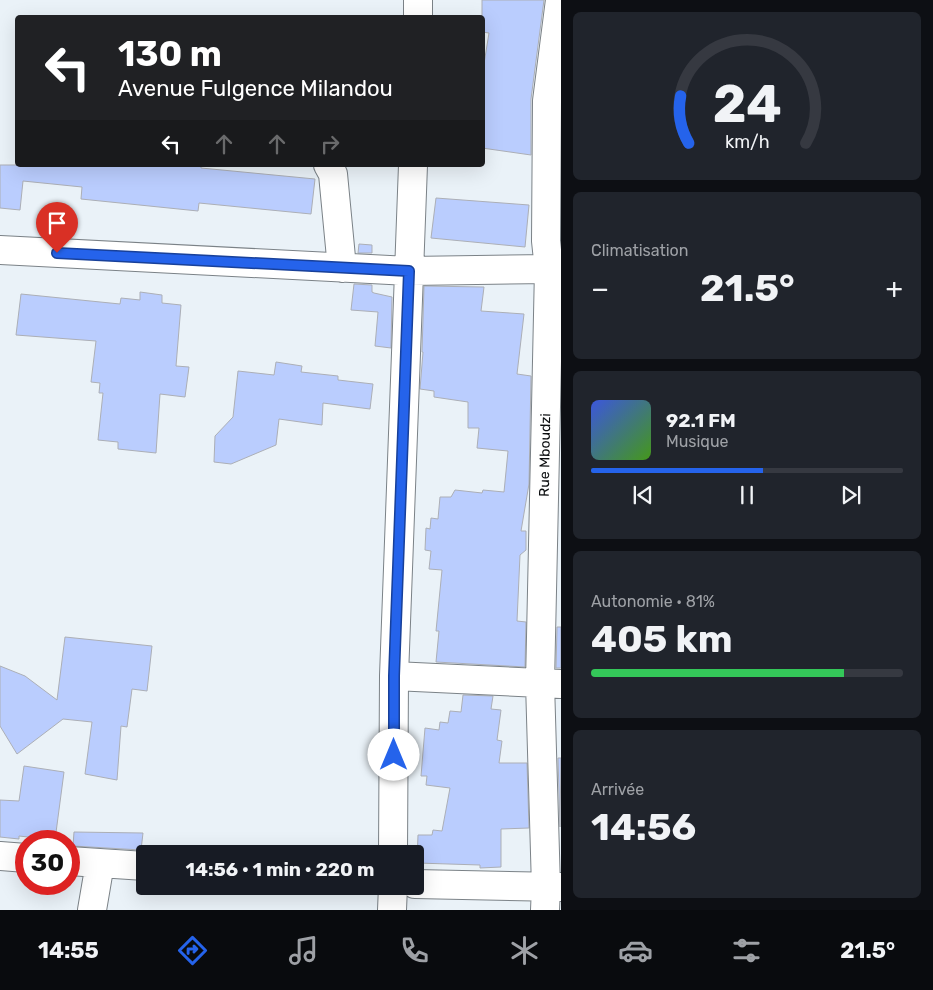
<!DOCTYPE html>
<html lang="fr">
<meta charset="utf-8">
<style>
:root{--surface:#171b24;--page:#20242c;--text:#f1f3f6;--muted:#9ea1a6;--line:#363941;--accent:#2563eb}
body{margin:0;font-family:Rubik,sans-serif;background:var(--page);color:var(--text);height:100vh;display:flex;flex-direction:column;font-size:19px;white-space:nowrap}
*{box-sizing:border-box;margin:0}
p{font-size:16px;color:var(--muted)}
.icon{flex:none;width:28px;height:28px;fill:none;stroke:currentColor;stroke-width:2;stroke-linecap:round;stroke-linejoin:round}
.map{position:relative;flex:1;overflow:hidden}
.details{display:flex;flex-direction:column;gap:12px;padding:12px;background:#0d0f14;width:372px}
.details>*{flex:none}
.banner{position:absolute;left:15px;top:15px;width:470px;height:152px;border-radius:5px;box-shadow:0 5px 20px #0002;background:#202124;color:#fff;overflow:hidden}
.speed{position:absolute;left:15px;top:830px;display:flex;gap:10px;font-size:25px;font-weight:700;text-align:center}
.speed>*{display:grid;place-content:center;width:65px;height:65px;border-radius:50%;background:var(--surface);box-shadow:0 5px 20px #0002;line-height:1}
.speed .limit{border:8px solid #d22;background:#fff;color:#111}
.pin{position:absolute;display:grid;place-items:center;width:42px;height:42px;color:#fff;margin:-51px -21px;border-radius:50% 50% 50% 0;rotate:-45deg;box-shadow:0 0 5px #0007}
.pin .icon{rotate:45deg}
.me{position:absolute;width:55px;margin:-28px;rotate:0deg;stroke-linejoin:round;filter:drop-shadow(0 0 4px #0008)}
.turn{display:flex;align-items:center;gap:18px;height:105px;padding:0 20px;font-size:22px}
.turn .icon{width:65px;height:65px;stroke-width:2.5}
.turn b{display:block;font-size:35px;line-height:42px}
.lanes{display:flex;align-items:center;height:48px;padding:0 20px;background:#0003;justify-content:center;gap:25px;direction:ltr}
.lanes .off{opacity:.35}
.big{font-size:38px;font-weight:700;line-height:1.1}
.details .tile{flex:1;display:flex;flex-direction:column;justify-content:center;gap:8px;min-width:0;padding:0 18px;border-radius:8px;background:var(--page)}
.details .dial{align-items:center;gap:0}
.dial svg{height:130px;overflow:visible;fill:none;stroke:var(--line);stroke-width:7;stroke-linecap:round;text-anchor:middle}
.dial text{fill:var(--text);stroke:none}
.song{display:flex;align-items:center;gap:15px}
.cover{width:60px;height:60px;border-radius:8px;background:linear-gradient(135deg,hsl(230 70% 55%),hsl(100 70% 35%))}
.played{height:5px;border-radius:2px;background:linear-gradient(90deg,var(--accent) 55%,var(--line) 55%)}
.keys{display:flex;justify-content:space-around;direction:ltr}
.heat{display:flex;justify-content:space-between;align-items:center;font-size:28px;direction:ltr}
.charge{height:8px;border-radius:4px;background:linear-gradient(90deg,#34c759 81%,var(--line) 0)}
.trip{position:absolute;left:136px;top:845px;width:288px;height:50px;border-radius:5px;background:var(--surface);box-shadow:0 5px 20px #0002;font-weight:700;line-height:50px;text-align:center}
.dock{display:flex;height:80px;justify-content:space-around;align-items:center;background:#090b0e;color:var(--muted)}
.dock .icon{width:35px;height:35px}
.dock .current{color:var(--accent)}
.dock b{font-size:22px;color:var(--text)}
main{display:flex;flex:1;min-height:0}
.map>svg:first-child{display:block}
</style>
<main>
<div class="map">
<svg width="561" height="910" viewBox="0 0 561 910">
<rect width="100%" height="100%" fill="#eaf2f8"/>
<path fill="#bacdfe" stroke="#acafb6" d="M 482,0 L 544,0 L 531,99 L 531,155 L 482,148 L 482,76 L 489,33 L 482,32 Z
M 0,165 L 201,165 L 201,168 L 315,179 L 311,214 L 199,203 L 198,211 L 81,199 L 82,187 L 23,181 L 20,210 L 0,208 Z
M 436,198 L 529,205 L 525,247 L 431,238 Z
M 359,244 L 372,245 L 372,253 L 358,253 Z
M 354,284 L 372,285 L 372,292 L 374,293 L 392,297 L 391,348 L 375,346 L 378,312 L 351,310 Z
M 424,286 L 484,287 L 481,311 L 524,314 L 517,374 L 531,376 L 529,484 L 521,531 L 526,531 L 526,550 L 520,555 L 517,621 L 526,622 L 525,667 L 436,662 L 439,631 L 436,631 L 442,570 L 429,569 L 431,551 L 425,550 L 426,528 L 430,529 L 431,518 L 438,519 L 440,497 L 451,497 L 455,490 L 482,493 L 483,490 L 504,492 L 508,451 L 477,448 L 479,428 L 468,428 L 468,402 L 434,397 L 434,391 L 420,389 L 423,352 L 422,352 Z
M 140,292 L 162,295 L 162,303 L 181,305 L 176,366 L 189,367 L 185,397 L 160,394 L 156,453 L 118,449 L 118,442 L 98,440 L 103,393 L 99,393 L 100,383 L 91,382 L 96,341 L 16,335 L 21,294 L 120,304 L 121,298 L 140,300 Z
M 276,362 L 302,366 L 301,372 L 338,376 L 338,380 L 373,384 L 370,409 L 323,403 L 322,425 L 279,419 L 276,445 L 231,464 L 214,462 L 215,436 L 233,417 L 238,371 L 274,375 Z
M 557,627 L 561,627 L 561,668 L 556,668 Z
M 65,637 L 152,646 L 147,691 L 132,689 L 127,727 L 121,726 L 117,780 L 85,774 L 92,722 L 63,719 L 17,754 L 0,726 L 0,666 L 25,676 L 57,700 Z
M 463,695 L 493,696 L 491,709 L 501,710 L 497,740 L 502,741 L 499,763 L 527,763 L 529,828 L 501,829 L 501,867 L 480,868 L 480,865 L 417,863 L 418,835 L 432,835 L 433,830 L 442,831 L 450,788 L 426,785 L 427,776 L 421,776 L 425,728 L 439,730 L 440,722 L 448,723 L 450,711 L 461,712 Z
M 558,758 L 561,758 L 560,827 Z
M 24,766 L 64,772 L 55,840 L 19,836 L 19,839 L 0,837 L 0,800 L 19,801 Z
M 74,832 L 143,833 L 141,850 L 73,846 Z"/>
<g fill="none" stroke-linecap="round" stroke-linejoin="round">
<defs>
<path id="minor" d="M 418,18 L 418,0
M 328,165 L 333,174 L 342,268
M 0,250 L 409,271 L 549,269
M 394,676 L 561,684
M 393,854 L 394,676 L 413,165
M 0,856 L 26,858
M 69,861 L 145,866
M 415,884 L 561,887
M 92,910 L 100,863
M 392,910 L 393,886
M 545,910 L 546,887 L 540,683 L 549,269 L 546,241 L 547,101 L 560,0"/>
</defs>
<use href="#minor" stroke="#7b8287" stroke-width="30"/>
<use href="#minor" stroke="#fff" stroke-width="28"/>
</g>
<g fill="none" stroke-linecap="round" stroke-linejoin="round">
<defs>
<path id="route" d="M 57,253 L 409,271 L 394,676 L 394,755"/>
</defs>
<use href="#route" stroke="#184099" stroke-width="12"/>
<use href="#route" stroke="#2563eb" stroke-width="9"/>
</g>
<g text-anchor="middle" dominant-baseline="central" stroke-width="4" stroke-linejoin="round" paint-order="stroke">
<g font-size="14" fill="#0a0c0e" stroke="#fefefe">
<text transform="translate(545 455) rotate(-89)">Rue Mboudzi</text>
</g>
</g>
</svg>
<div class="speed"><div class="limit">30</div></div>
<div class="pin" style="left:57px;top:253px;background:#d93025"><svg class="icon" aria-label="arrive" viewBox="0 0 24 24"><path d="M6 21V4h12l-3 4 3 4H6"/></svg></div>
<svg class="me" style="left:394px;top:755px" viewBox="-20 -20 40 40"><circle r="19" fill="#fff"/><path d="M0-13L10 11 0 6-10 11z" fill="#2563eb"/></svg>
<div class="trip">14:56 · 1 min · 220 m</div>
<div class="banner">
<div class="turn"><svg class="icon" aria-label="left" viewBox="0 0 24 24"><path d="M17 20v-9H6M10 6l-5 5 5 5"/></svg><div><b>130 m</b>Avenue Fulgence Milandou</div></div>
<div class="lanes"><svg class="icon" aria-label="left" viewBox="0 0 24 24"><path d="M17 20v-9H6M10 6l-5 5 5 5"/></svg><svg class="icon off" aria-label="ahead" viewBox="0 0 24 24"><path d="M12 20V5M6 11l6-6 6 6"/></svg><svg class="icon off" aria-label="ahead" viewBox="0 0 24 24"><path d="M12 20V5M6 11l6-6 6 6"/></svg><svg class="icon off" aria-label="right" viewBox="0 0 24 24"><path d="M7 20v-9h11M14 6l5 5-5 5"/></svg></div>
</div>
</div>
<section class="details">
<div class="tile dial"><svg viewBox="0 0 100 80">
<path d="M14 69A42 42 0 1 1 86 69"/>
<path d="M14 69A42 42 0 0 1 9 40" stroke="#2563eb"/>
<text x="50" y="56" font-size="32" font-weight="700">24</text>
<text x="50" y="72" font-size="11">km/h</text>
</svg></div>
<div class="tile"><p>Climatisation</p>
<div class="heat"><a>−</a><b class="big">21.5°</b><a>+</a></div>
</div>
<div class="tile">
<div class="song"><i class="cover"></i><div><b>92.1 FM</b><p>Musique</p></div></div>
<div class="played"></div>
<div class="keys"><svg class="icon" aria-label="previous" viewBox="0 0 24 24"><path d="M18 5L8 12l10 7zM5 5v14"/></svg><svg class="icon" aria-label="pause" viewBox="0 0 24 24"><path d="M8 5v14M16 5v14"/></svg><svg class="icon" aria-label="next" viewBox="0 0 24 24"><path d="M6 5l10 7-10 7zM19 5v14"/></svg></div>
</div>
<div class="tile"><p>Autonomie · 81%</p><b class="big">405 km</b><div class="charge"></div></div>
<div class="tile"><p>Arrivée</p><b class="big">14:56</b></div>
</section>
</main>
<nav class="dock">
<b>14:55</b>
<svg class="icon current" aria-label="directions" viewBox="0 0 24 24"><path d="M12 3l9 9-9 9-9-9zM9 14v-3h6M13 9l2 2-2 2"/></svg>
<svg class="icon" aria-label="music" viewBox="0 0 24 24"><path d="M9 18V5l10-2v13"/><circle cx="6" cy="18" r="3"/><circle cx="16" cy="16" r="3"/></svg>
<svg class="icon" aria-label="phone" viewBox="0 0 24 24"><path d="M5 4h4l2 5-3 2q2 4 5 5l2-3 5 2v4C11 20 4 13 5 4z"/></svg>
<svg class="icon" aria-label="climate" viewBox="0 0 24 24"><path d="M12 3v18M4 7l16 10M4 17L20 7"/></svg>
<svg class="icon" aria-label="car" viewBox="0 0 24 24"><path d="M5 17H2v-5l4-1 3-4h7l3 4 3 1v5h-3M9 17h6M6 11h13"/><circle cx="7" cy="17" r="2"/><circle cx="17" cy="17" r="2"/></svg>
<svg class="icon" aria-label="filters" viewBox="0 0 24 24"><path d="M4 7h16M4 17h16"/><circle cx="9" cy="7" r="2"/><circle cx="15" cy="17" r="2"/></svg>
<b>21.5°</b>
</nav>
